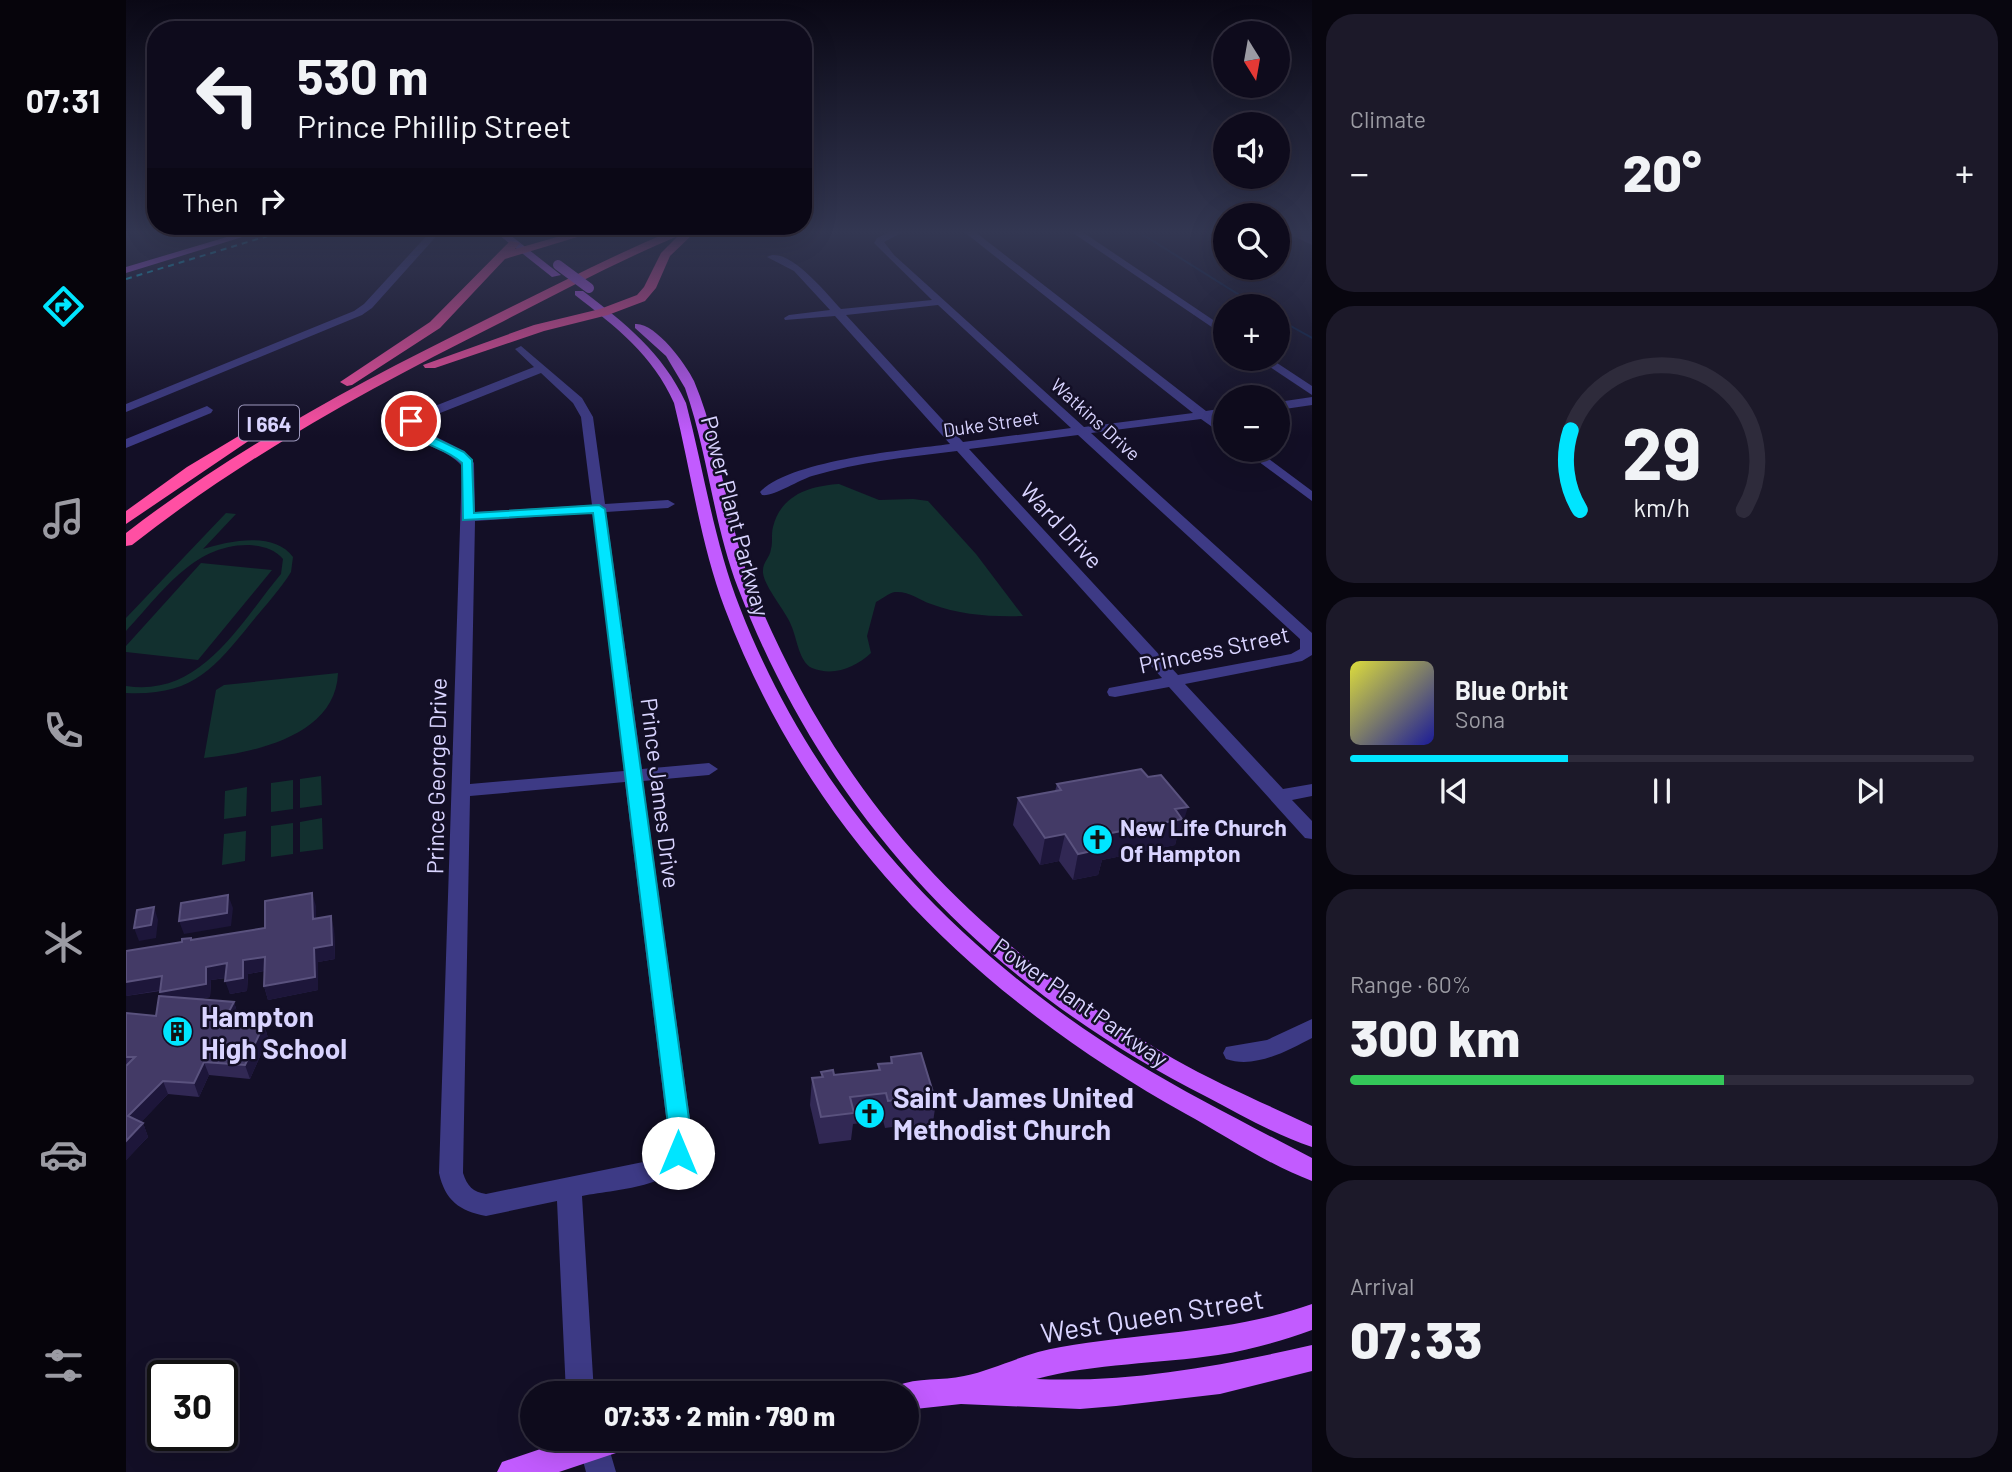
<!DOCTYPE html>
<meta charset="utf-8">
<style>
:root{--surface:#0e0b1c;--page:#1c1929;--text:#f1f3f6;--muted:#9b9ba3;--line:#2e2b3b;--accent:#00e5ff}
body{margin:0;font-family:Barlow,sans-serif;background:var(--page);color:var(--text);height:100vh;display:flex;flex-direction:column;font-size:26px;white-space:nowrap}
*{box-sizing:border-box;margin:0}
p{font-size:23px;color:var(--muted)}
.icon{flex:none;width:38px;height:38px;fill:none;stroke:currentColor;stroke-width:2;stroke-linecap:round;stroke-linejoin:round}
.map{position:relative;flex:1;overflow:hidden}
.details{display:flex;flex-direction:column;gap:14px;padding:14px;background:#08060f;width:700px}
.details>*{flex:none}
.guide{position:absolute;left:21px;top:21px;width:665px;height:214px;border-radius:28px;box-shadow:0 7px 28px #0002,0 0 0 2px var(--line);background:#0e0b1c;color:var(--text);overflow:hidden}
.needle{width:46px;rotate:169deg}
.controls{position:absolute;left:1087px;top:21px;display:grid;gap:14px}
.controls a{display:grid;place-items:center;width:77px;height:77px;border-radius:50%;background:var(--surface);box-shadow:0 7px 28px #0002,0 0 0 2px var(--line);font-size:35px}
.speed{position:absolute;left:21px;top:1360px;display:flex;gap:14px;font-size:35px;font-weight:700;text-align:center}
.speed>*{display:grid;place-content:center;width:91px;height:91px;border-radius:50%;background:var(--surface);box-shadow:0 7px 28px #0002,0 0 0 2px var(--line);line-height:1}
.speed .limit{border:4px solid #111;border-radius:10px;background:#fff;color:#111}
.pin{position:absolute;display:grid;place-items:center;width:60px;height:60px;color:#fff;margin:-30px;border:4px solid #fff;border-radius:50%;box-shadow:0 2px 7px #0007}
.me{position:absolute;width:77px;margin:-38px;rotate:0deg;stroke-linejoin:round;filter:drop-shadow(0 0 5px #0008)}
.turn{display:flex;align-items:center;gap:24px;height:147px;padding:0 35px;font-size:32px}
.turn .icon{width:91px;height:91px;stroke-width:2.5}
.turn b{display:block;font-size:49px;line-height:60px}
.then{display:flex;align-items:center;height:66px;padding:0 35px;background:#0003;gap:14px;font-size:26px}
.big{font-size:52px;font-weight:800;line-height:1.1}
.details .card{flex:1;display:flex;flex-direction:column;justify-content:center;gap:10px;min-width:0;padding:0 24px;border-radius:28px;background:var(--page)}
.details .dial{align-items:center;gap:0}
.dial svg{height:182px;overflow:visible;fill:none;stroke:var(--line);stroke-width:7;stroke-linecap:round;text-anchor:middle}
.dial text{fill:var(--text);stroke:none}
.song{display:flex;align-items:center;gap:21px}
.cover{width:84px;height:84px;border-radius:10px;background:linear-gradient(135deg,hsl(60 70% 55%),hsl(240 70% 35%))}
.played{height:7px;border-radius:4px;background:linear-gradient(90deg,var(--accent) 35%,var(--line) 35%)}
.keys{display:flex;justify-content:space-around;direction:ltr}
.heat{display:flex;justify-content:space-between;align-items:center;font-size:38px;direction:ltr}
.charge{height:10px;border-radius:5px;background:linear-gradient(90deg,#34c759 60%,var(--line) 0)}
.trip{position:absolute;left:394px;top:1381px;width:399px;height:70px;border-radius:35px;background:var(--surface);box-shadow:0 7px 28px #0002,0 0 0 2px var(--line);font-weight:800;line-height:70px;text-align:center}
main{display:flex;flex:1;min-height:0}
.tabs{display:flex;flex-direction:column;width:126px;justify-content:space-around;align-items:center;background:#06040b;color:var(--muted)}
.tabs .icon{width:49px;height:49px}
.tabs .selected{color:var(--accent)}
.tabs b{font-size:32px;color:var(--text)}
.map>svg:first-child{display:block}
</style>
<main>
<nav class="tabs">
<b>07:31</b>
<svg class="icon selected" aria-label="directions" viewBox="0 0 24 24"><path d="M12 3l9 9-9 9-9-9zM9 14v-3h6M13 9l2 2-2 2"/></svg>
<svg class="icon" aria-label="music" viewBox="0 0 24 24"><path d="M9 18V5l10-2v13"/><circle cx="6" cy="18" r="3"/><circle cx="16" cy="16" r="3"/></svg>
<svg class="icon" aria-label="phone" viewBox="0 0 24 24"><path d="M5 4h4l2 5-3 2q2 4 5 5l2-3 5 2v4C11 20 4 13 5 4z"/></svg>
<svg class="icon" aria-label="climate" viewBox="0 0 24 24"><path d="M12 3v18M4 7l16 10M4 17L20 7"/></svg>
<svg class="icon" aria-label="car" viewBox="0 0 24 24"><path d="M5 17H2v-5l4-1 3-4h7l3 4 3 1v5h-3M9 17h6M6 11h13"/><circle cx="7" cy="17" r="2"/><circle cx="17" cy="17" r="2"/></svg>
<svg class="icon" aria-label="filters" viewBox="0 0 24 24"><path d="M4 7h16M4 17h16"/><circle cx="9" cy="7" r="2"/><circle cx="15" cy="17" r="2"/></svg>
</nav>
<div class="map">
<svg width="1186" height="1472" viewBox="0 0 1186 1472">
<rect width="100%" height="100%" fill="#130f26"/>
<path fill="#12302f" d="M 713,484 L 753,500 L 787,499 L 802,501 L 850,554 L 897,616 C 865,617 835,615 805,604 C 793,600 783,591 769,592 C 763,593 756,599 750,602 L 741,636 L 745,653 C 730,667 708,677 686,668 C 673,662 671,638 665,625 C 659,610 639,588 637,573 C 636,562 644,558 645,549 C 647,542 645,534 647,527 C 655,495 683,486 713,484 Z
M 100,513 L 110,514 L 77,549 C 103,541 148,531 167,557 L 165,572 C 154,590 138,607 125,623 C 87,670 66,696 0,693 L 0,686 C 75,698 114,623 155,574 L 157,559 C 149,549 136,546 123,545 C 67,544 35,594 0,631 L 0,618 Z
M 75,563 L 146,570 L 72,660 L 0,652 L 0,646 Z
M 212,673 C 210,736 127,753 78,758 L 90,690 L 98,685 Z
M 195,776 L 196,805 L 174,808 L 174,779 Z
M 167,780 L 167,809 L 145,812 L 145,783 Z
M 121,787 L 120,816 L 98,819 L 99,791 Z
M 196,818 L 197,849 L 174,852 L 174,822 Z
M 167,823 L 167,854 L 145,857 L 145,826 Z
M 120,831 L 119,861 L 96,865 L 98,834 Z"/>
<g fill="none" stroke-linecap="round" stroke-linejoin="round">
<path stroke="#0c2248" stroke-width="2" d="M 1011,231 L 1131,306
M 1152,319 L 1186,338"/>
<path fill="#3d3a85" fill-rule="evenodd" d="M 305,231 L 315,231 L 246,308 L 236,315 L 0,412 L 0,404 L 228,311 L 238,304 Z
M 766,231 L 779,231 L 758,242 L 768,255 L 958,427 L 1067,413 L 837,231 L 848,231 L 1080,411 L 1099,408 L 1099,416 L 1088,417 L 1099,426 L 1099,436 L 1075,419 L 965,433 L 1186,633 L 1186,655 L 1176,661 L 1059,684 L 1157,789 L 1186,784 L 1186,796 L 1166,800 L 1186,821 L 1186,839 L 1179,838 L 1043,687 L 989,697 L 983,696 L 981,692 L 983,688 L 1036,678 L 831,451 C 782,457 733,462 686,476 C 673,480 647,497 636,495 L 634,492 C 664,460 780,450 824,444 L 709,316 L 659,320 L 658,318 L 663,315 L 704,310 L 668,271 L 641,257 C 661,244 702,295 715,309 L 806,300 L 748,243 L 751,238 ZM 812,305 L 945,428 L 837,442 L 720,315 ZM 952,435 L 1174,639 L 1174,649 L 1165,654 L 1052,675 L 843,449 Z
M 944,231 L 955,231 L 1099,328 L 1099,336 Z
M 395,346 L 456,398 L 467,417 L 479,504 L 542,500 L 549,504 L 542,508 L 480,512 L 516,769 L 583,763 L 592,769 L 583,775 L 517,781 L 567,1141 C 556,1189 496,1188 456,1196 L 468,1393 L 440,1393 L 431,1201 L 360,1216 C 333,1211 319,1200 313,1173 L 336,466 C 320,447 290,446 276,425 L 286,415 L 408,367 L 389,349 ZM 415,373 L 447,403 L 455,417 L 466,505 L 349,512 L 348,463 L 338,451 L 289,426 L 294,421 ZM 467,513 L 498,771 L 344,784 L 349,521 ZM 499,782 L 543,1141 L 539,1151 L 527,1160 L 360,1194 C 347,1192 341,1186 337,1173 L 344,796 Z
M 1132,359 L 1145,359 L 1186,386 L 1186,395 Z
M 1186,397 L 1186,405 L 1152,410 L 1152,402 Z
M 81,406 L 87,410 L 85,413 L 0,448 L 0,439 Z
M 1117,450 L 1131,450 L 1186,491 L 1186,501 Z
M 1186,1019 L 1186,1038 C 1161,1051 1129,1069 1100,1059 L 1097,1053 L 1100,1047 L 1141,1040 Z
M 451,1438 L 480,1438 L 490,1472 L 460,1472 Z"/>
<path fill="#c25bff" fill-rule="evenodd" d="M 121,231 L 136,231 L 0,273 L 0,267 Z
M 368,231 L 379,231 L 435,275 L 426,277 Z
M 449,291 L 457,291 C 499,323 537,353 560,403 C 578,471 588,542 614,608 C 689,802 833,954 1009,1062 C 1067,1097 1127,1127 1186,1158 L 1186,1181 C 1145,1166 1098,1135 1060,1114 C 850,997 685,836 599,609 C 574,543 565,471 548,403 C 527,355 490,327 449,295 Z
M 509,324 C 529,322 560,364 568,381 C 596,447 600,522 627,589 C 718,807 846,940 1048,1059 C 1092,1084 1140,1104 1186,1126 L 1186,1147 C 1150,1135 1115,1115 1081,1097 C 861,986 701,818 612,588 C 587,523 582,453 559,388 L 540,356 L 509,328 Z
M 1186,1304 L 1186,1330 C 1155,1341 1125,1350 1092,1355 C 1032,1364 970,1363 910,1379 C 1004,1383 1095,1366 1186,1345 L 1186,1371 L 1094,1394 L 990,1406 L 954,1409 L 835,1404 L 780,1410 L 780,1393 L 767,1393 L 770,1386 C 792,1377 816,1381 838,1376 C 871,1369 901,1352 935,1347 C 1020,1332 1104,1333 1186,1304 Z
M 447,1438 L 509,1438 L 505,1448 L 433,1472 L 371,1472 L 376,1462 Z"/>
<path fill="#ff4fa3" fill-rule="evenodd" d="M 452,231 L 471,231 L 379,259 L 314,328 L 226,385 L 221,386 L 214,382 L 304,322 L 384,241 L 394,243 L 389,249 Z
M 545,231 L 561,231 L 566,235 L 544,256 L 530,288 L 519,301 L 482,315 L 418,331 L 309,368 L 299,368 L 297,365 L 408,325 L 474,309 L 511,295 L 518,287 L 535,253 L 552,236 C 490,262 430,294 370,325 C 242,389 119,456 6,545 L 0,546 L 0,533 C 111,447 232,383 357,321 C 420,290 481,258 545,231 Z
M 116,434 L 121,436 L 124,439 L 121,442 L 0,524 L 0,511 L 61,467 Z"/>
<path stroke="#00e5ff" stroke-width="2" stroke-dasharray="6 5" stroke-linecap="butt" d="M 0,279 L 158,231"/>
<path stroke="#c25bff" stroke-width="10" d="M 432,265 L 463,288"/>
</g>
<path fill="#312854" d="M 1152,231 L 1186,231 L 1186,245 L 1159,232 L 1152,233 Z
M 1022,777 L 1054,833 L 1052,833 L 1049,845 L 976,860 L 972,875 L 947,880 L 933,861 L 914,865 L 887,825 L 892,798 L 929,791 L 931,784 Z
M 190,906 L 190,918 L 208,929 L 209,959 L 192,962 L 192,990 L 142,1000 L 138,986 L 138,971 L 122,974 L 121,991 L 104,994 L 100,978 L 85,980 L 84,997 L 75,999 L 108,1002 L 112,1015 L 109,1022 L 138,1024 L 142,1038 L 124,1079 L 83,1075 L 73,1097 L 42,1094 L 15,1122 L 17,1123 L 22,1137 L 0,1160 L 0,1013 L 30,1016 L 35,996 L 34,991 L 0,996 L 56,942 L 65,938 L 66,940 L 139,928 Z
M 765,1057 L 810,1102 L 806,1129 L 775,1133 L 774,1126 L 759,1128 L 757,1120 L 727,1124 L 725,1140 L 693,1144 L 684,1105 L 686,1078 L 695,1077 L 695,1072 L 708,1075 L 752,1070 L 752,1064 L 764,1063 Z"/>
<path fill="#1d163a" d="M 1062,807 L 1054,833 L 1052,833 L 1049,845 L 976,860 L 972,875 L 947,880 L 952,854 L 970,836 L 1049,809 Z
M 939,834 L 933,861 L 914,865 L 919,838 Z
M 186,893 L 190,906 L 190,932 L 187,919 Z
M 102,895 L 107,908 L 105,926 L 58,934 L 53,921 Z
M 28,907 L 32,920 L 30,938 L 13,941 L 8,928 Z
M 205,916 L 208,929 L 209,959 L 192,962 L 192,990 L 142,1000 L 138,986 L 188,948 Z
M 139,957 L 143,970 L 122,974 L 121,991 L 104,994 L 99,981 L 117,960 Z
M 101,963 L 105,977 L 85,980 L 84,997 L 39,1005 L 34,992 L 80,967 Z
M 36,976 L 41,989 L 0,996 L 0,982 Z
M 108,1002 L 112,1015 L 103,1035 L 98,1021 Z
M 138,1024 L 142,1038 L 124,1079 L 119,1065 Z
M 78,1062 L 83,1075 L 73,1097 L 68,1083 Z
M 37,1081 L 42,1094 L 8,1130 L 2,1116 Z
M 17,1123 L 22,1137 L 0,1160 L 0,1141 Z"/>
<path fill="#433a66" stroke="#5a527e" stroke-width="2" d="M 1015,769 L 1022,777 L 1035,775 L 1062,807 L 1049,809 L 1056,819 L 970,836 L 979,848 L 952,854 L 939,834 L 919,838 L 892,798 L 935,790 L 931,784 Z
M 186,893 L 187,919 L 205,916 L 206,945 L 188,948 L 189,977 L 138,986 L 139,957 L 117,960 L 117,978 L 99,981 L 101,963 L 80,967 L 80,984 L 34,992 L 36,976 L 0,982 L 0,951 L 56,942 L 56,939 L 65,938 L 65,940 L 139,928 L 139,901 Z
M 102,895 L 101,913 L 53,921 L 55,903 Z
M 28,907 L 25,925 L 8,928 L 11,910 Z
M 33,996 L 108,1002 L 98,1021 L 138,1024 L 119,1065 L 78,1062 L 68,1083 L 37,1081 L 2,1116 L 17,1123 L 0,1141 L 0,1066 L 9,1057 L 0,1057 L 0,1013 L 30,1016 Z
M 795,1053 L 810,1102 L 779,1105 L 777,1099 L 762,1101 L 760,1093 L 724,1097 L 728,1113 L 695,1117 L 686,1078 L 697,1077 L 695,1072 L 707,1070 L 708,1075 L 754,1070 L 752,1064 L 766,1063 L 765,1057 Z"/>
<linearGradient id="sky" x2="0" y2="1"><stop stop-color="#0a0815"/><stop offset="0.53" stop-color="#333752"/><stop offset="1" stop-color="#333752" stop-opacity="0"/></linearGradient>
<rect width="1186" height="437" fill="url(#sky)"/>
<path fill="#00e5ff" stroke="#0095a6" stroke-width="2" d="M 281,418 L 289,418 L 288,425 L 290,429 L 338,452 L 346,460 L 348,513 L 473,505 L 479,509 L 566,1141 L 560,1160 L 552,1163 L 545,1160 L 541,1153 L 544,1141 L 467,513 L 337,520 L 336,463 C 319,446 289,445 276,425 Z"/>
<defs>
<symbol id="church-disc" viewBox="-11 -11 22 22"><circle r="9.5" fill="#00e5ff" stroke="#130f26"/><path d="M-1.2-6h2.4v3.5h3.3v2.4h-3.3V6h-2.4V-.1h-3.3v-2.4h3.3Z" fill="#111"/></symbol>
<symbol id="building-disc" viewBox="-11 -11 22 22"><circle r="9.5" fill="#00e5ff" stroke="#130f26"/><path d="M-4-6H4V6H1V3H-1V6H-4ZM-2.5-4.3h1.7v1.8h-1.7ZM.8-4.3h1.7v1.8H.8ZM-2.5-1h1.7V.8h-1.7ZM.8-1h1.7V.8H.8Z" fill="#111"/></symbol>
</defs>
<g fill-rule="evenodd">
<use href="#church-disc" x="954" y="822" width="35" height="35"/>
<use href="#building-disc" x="34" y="1014" width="35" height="35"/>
<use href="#church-disc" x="726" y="1096" width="35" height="35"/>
</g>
<g text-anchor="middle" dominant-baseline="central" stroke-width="5" stroke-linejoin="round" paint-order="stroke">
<g font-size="19" fill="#d9d4ff" stroke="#130f26">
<text transform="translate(970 419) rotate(42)">Watkins Drive</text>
<text transform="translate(865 423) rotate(-8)">Duke Street</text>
</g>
<rect fill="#130f26" stroke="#9e99be" stroke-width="2" x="113" y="405.5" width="60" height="35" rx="5"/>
<g font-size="21" font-weight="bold" fill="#d9d4ff">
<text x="143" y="423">I 664</text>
</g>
<g font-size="23" fill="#d9d4ff" stroke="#130f26">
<text transform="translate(610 516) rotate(75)">Power Plant Parkway</text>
<text transform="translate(936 525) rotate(47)">Ward Drive</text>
<text transform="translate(1088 649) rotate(-12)">Princess Street</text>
<text transform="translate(310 776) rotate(-89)">Prince George Drive</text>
<text transform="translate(535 793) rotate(83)">Prince James Drive</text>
<text transform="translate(955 1002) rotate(35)">Power Plant Parkway</text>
</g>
<g font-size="23" font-weight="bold" fill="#d9d4ff" stroke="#130f26" text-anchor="start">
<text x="994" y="827">New Life Church<tspan x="994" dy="26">Of Hampton</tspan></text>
</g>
<g font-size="28" font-weight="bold" fill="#d9d4ff" stroke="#130f26" text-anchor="start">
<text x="75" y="1016">Hampton<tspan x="75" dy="32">High School</tspan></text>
<text x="767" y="1097">Saint James United<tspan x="767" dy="32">Methodist Church</tspan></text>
</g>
<g font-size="28" fill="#d9d4ff" stroke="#130f26">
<text transform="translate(1026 1315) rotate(-9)">West Queen Street</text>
</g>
</g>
</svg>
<div class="controls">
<a><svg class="needle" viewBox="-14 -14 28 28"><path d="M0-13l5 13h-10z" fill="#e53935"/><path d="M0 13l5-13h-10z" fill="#9b9ba3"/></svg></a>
<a><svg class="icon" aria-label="sound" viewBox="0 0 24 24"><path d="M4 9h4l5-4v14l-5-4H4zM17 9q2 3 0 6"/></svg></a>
<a><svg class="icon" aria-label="search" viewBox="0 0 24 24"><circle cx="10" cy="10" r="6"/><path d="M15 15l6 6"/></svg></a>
<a>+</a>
<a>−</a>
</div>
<div class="speed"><div class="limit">30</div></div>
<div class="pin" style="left:285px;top:421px;background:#d93025"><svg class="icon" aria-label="arrive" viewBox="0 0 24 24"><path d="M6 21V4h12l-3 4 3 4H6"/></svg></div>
<svg class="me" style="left:552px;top:1153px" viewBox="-20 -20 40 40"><circle r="19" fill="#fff"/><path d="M0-13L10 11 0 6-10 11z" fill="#00e5ff"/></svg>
<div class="trip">07:33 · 2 min · 790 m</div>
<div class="guide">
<div class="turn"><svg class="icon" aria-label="left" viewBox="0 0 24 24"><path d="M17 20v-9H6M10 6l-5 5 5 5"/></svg><div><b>530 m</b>Prince Phillip Street</div></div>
<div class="then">Then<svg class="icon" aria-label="right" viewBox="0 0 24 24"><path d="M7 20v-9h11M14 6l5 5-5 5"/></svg></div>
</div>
</div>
<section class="details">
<div class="card"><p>Climate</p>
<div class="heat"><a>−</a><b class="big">20°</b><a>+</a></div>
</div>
<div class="card dial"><svg viewBox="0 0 100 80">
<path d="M14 69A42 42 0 1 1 86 69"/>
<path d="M14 69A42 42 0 0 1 10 34" stroke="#00e5ff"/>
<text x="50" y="56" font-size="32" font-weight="700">29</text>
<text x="50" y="72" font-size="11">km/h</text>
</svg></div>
<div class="card">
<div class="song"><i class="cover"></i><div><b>Blue Orbit</b><p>Sona</p></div></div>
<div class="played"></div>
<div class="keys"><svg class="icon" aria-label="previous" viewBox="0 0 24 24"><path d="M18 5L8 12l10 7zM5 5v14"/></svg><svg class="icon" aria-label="pause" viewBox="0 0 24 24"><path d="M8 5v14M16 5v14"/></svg><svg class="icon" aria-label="next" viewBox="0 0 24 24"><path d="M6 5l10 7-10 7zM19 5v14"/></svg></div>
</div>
<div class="card"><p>Range · 60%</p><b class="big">300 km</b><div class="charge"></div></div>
<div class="card"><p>Arrival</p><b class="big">07:33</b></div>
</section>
</main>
